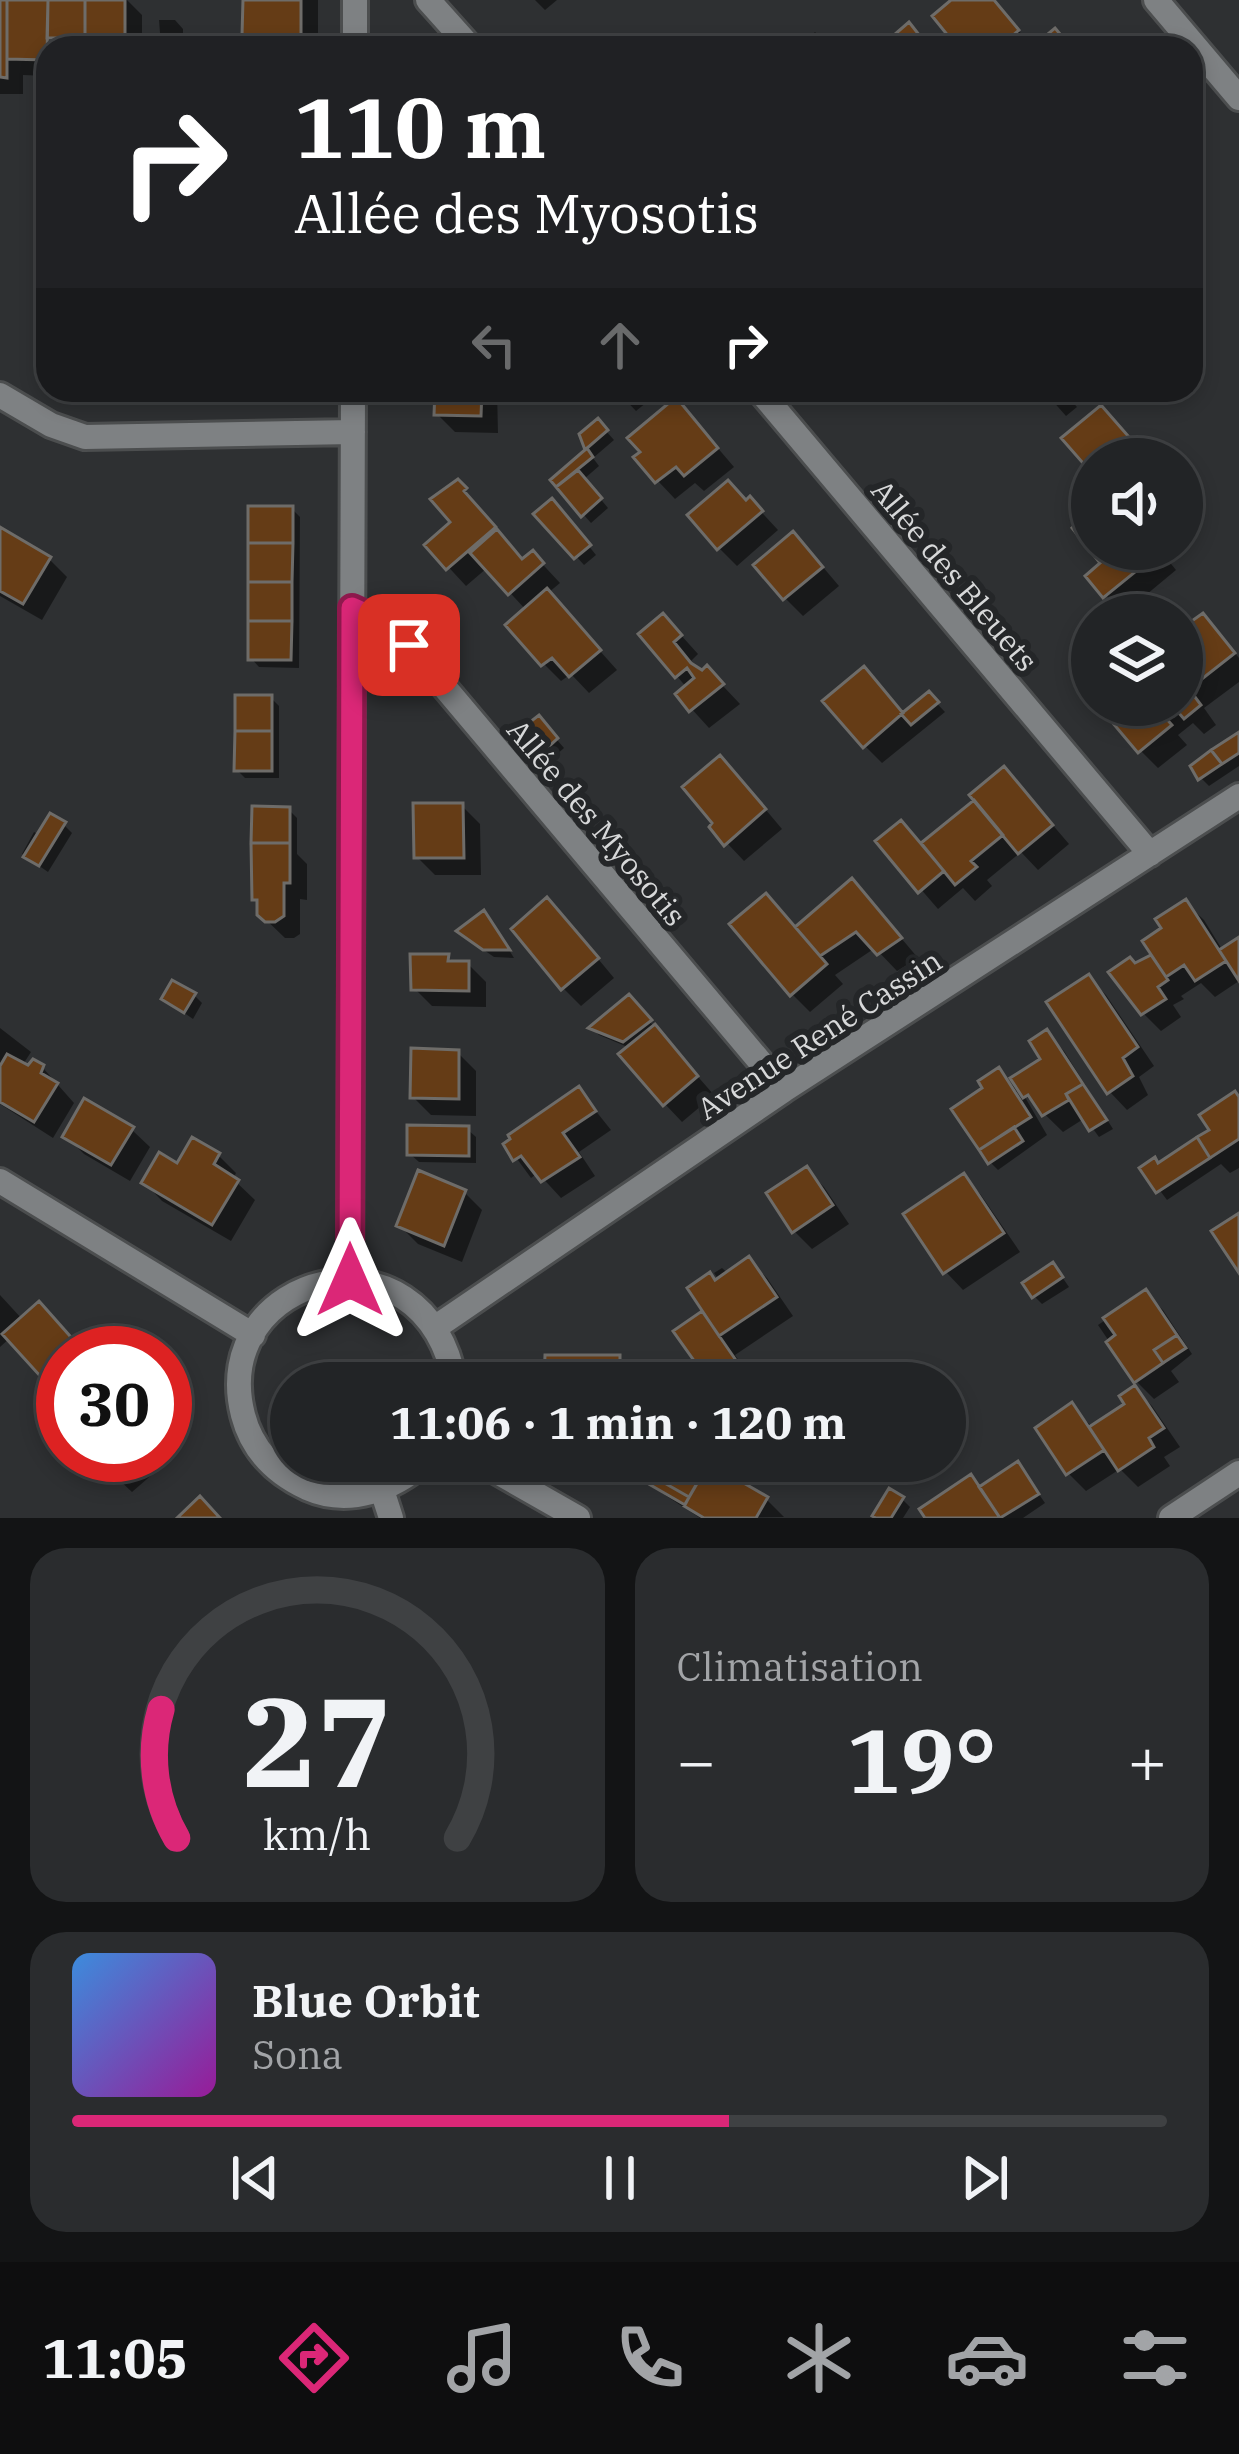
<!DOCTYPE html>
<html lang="fr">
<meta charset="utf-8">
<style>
:root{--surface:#222426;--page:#2a2c2e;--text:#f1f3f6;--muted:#a2a4a7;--line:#3f4143;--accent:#db2777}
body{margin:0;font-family:"IBM Plex Serif",serif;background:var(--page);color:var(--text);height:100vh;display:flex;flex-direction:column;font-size:45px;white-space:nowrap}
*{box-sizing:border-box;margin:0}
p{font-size:39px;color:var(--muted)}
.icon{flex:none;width:66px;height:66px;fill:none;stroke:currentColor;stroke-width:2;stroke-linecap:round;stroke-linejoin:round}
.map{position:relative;height:1518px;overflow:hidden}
.panel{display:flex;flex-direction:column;gap:30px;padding:30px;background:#131415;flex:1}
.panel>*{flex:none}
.top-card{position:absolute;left:36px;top:36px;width:1167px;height:366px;border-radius:36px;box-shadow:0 6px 18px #0003,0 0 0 3px var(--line);background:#202124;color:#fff;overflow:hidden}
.tools{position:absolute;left:1071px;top:438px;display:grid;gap:24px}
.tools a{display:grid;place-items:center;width:132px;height:132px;border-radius:50%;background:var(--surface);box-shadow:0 6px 18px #0003,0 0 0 3px var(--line);font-size:60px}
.speed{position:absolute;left:36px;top:1326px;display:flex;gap:24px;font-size:60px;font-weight:700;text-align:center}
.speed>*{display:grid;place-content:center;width:156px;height:156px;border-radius:50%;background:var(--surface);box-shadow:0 6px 18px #0003,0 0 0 3px var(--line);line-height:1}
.speed .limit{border:18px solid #d22;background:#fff;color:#111}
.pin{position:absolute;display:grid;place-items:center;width:102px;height:102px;color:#fff;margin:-51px;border-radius:24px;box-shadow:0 6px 18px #0006}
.me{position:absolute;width:132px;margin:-66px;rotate:0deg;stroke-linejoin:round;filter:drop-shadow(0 0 9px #0008)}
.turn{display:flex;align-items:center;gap:42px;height:252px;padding:0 60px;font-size:54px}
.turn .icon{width:156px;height:156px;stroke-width:2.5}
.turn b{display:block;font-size:84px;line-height:102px}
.lanes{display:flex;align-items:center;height:114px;padding:0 60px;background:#0003;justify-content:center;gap:60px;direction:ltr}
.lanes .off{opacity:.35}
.big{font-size:90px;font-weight:700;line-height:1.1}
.panel .tile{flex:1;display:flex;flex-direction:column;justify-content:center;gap:18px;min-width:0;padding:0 42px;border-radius:36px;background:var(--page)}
.panel .dial{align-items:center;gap:0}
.dial svg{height:312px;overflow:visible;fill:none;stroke:var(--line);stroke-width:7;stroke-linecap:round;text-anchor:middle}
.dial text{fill:var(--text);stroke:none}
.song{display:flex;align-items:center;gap:36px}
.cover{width:144px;height:144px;border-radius:18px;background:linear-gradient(135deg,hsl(210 70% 55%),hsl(300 70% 35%))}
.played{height:12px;border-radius:6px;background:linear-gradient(90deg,var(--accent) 60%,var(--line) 60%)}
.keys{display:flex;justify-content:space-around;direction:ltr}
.heat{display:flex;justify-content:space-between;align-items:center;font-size:66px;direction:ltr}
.panel .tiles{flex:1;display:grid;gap:30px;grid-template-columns:1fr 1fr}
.tile:last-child{grid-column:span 2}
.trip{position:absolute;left:270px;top:1362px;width:696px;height:120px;border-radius:60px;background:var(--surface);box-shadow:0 6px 18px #0003,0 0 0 3px var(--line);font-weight:700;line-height:120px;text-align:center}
.menu{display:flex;height:192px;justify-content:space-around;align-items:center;background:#0e0e0f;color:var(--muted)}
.menu .icon{width:84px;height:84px}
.menu .active{color:var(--accent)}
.menu b{font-size:54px;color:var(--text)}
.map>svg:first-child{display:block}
</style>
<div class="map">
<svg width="1239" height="1518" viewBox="0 0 1239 1518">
<rect width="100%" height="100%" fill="#2e3032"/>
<path fill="#0007" d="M 0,0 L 127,0 L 142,15 L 142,48 L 88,48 L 88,45 L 48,48 L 48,76 L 23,75 L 23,94 L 0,94 Z
M 246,0 L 318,0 L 318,48 L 246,48 L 258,47 L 245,34 Z
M 535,0 L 557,0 L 545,10 Z
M 955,0 L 993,0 L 1033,48 L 962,48 Z
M 159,20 L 175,20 L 183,29 L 183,41 L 168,41 L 160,33 Z
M 815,32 L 831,48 L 814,48 L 807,40 Z
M 917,34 L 926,45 L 922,48 L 884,48 Z
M 438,390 L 497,390 L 498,433 L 455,432 L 437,414 Z
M 616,390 L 662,390 L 636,411 Z
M 882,390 L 908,390 L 894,402 Z
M 1043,390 L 1062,390 L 1077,407 L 1066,416 Z
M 693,419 L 734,467 L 704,491 L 695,483 L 675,499 L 658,481 Z
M 598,422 L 614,440 L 593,458 L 599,466 L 584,479 L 608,508 L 591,523 L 554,481 L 589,450 L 583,435 Z
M 1119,427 L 1144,456 L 1141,459 L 1092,459 L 1092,469 L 1065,438 Z
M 458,483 L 523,561 L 533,554 L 560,583 L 548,593 L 617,670 L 589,693 L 571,674 L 561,681 L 544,664 L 526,610 L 487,568 L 466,586 L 428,545 L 454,522 Z
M 750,500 L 778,530 L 737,566 L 719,548 Z
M 292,509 L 300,517 L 299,668 L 259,667 L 251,658 Z
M 560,510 L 596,555 L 584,565 L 538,514 Z
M 0,531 L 49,559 L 67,577 L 42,620 L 0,596 Z
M 1092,549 L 1159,549 L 1176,570 L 1123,614 L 1090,577 L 1104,564 Z
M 811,553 L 839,586 L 803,616 L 785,598 Z
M 1182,632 L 1220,635 L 1239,658 L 1239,682 L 1204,708 L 1216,725 L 1204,734 L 1193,723 L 1178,735 L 1187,745 L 1158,768 L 1141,751 L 1110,705 L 1182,705 Z
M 680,634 L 698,654 L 690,662 L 697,670 L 702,674 L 707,669 L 740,704 L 709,728 L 679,695 L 687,688 L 642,635 Z
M 864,670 L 905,715 L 929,695 L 945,712 L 882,763 L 865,746 Z
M 271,698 L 279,706 L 279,778 L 245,778 L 237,770 Z
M 546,727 L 564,748 L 555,756 L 547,748 Z
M 1239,736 L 1239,766 L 1209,786 L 1201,778 Z
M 738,777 L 782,829 L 744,861 L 727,843 Z
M 1021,788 L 1069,844 L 1038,870 L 1021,852 L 987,880 L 992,886 L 975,901 L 963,888 L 938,909 L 880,842 L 922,846 L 978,800 Z
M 462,806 L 480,824 L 481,875 L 435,875 L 417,857 Z
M 289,810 L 297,818 L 297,854 L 307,864 L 307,900 L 300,899 L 300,934 L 294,938 L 285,938 L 260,914 Z
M 64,825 L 72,833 L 48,872 L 22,854 L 34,832 L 40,835 Z
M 869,900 L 918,958 L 897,971 L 875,948 L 835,975 L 843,984 L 810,1012 L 792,994 L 797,930 Z
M 1186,903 L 1204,920 L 1223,951 L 1239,941 L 1239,981 L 1215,997 L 1201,983 L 1181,996 L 1184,999 L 1173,1005 L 1181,1017 L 1161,1031 L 1143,1013 L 1135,967 L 1155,956 L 1165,929 Z
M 484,914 L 492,922 L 514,958 L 494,957 L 468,939 Z
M 565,919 L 614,978 L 581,1006 L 563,988 Z
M 448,957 L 455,964 L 468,964 L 486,982 L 486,1007 L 432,1006 L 414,988 Z
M 1088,977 L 1106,995 L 1154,1066 L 1139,1077 L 1148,1095 L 1127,1110 L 1110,1092 Z
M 194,995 L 202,1003 L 193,1019 L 164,999 Z
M 629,998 L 714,1095 L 682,1122 L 665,1104 L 630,1048 L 599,1035 L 592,1028 Z
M 0,1028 L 31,1052 L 22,1066 L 43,1068 L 74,1103 L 53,1138 L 0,1104 Z
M 1046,1033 L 1064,1051 L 1113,1129 L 1099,1137 L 1085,1118 L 1063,1132 L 1022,1092 L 1047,1135 L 998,1170 L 990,1162 L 986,1089 L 998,1071 L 1020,1092 L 1044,1060 Z
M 458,1053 L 476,1071 L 476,1116 L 431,1115 L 413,1097 Z
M 579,1090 L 611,1130 L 579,1152 L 595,1176 L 561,1198 L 538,1173 L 531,1178 L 507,1145 Z
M 1239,1099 L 1239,1168 L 1230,1173 L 1221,1164 L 1167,1200 L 1143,1168 L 1159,1166 L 1214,1131 Z
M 86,1102 L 132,1130 L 150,1147 L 130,1181 L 84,1154 L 66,1136 Z
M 467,1129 L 476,1137 L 476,1163 L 419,1162 L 410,1154 Z
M 218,1155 L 236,1173 L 233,1179 L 255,1200 L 231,1241 L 162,1201 L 145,1183 L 178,1167 Z
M 807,1170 L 824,1187 L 849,1224 L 812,1249 L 794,1231 Z
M 964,1177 L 981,1195 L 1020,1252 L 963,1290 L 946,1272 Z
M 464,1192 L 482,1210 L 462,1262 L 418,1244 L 400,1226 Z
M 749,1260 L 767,1278 L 793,1316 L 735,1355 L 754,1383 L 713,1383 L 678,1332 L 706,1312 L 721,1283 L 714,1273 L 722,1268 L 729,1274 Z
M 1060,1274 L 1069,1287 L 1042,1304 L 1034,1296 Z
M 1145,1293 L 1163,1310 L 1192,1354 L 1171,1371 L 1179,1382 L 1154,1399 L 1136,1381 L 1098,1325 Z
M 0,1295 L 23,1320 L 56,1323 L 83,1353 L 63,1353 L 63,1394 L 10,1338 L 0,1347 Z
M 619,1358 L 637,1376 L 637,1383 L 547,1383 Z
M 1135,1389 L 1152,1406 L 1180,1447 L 1164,1457 L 1170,1466 L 1138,1487 L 1120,1469 L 1086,1491 L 1068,1473 L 1072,1406 L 1093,1428 L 1128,1405 Z
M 165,1407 L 187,1432 L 166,1450 L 165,1448 Z
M 97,1455 L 152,1455 L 162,1466 L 132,1492 L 118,1479 L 113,1484 L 95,1465 L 106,1473 L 110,1469 Z
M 613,1461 L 732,1461 L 736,1465 L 728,1477 L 766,1499 L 784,1517 L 700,1518 Z
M 1025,1474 L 1045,1503 L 1023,1518 L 928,1518 L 981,1489 Z
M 902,1499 L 910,1507 L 903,1518 L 879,1518 Z"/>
<path fill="#653c16" stroke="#6e6c69" stroke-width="3" d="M 0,0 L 7,0 L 7,78 L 0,77 Z
M 7,0 L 48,0 L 47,60 L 7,59 Z
M 48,0 L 85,0 L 85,38 L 47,38 Z
M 85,0 L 125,0 L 125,38 L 116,38 L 116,48 L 85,48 Z
M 243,0 L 301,0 L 301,36 L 242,35 Z
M 951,0 L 994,0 L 1019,30 L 998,48 L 958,48 L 932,16 Z
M 909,22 L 920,36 L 905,48 L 879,48 Z
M 1055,28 L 1070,46 L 1067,48 L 1031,48 Z
M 261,35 L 301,36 L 301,48 L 243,48 L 243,44 L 260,44 Z
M 435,390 L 482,390 L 481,416 L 434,415 Z
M 676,397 L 718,448 L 684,476 L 676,467 L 655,483 L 633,457 L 640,452 L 627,438 Z
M 1101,405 L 1129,437 L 1102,459 L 1092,459 L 1089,470 L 1061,438 Z
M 598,418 L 608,430 L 585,450 L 579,434 Z
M 587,448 L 593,457 L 556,487 L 550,480 Z
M 578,470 L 602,498 L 581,517 L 556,487 Z
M 458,479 L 467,488 L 464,491 L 496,527 L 446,570 L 424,545 L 450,522 L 430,499 Z
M 728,480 L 746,500 L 750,496 L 763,511 L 717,550 L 687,515 Z
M 552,498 L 591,545 L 574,559 L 533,514 Z
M 248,506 L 293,506 L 293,543 L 248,543 Z
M 1092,510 L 1092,549 L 1161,551 L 1103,598 L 1085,576 L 1100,563 L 1072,528 Z
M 0,527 L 51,557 L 23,604 L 0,591 Z
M 497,529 L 522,559 L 533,550 L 544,563 L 508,595 L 470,553 Z
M 793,531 L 823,567 L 783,600 L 753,565 Z
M 248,543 L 293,543 L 292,582 L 248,582 Z
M 248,582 L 292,582 L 292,621 L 248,621 Z
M 547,588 L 601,650 L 569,677 L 552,658 L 541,666 L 505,625 Z
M 663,613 L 682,635 L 674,642 L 691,663 L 702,670 L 707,665 L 724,684 L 689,712 L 675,694 L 694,678 L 687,668 L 675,678 L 638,634 Z
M 1203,613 L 1235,653 L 1189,689 L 1201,705 L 1184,719 L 1172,705 L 1182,705 L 1182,628 Z
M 248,621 L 292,621 L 291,660 L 248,660 Z
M 864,666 L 903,713 L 863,748 L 822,701 Z
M 929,691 L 939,702 L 911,725 L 901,714 Z
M 235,695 L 272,695 L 272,731 L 235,731 Z
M 1106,705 L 1154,705 L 1172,725 L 1138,753 L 1101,709 Z
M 539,715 L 558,738 L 545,750 L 525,726 Z
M 235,731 L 272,731 L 272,771 L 234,771 Z
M 1239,732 L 1239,753 L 1222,764 L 1211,750 Z
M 1211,750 L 1222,764 L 1198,780 L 1190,766 Z
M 720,755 L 766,809 L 724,846 L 709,827 L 712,823 L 682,787 Z
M 1004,766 L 1053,825 L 1018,854 L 969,795 Z
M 974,800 L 1003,835 L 971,861 L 977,867 L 955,885 L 921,843 Z
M 413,803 L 463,803 L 464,858 L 414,858 Z
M 252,806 L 290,807 L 290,843 L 251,843 Z
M 50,813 L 66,822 L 39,866 L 23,857 Z
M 901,820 L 944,871 L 918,893 L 875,841 Z
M 251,843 L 290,843 L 290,883 L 284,883 L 284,916 L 275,922 L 265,922 L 257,915 L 257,900 L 252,900 Z
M 852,878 L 902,938 L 877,955 L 856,932 L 820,956 L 795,927 Z
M 766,893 L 827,964 L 790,996 L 729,924 Z
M 547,897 L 599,958 L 561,990 L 511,929 Z
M 1186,899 L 1226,961 L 1195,981 L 1184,965 L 1166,977 L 1142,941 L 1161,928 L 1155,919 Z
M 484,910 L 510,950 L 483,950 L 456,931 Z
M 1239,937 L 1239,981 L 1219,950 Z
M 410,954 L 449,954 L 448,961 L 469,961 L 469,991 L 411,990 Z
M 1151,955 L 1168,980 L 1158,987 L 1166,999 L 1141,1015 L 1108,972 L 1130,957 L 1135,963 Z
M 1089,974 L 1138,1047 L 1123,1058 L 1133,1076 L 1107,1094 L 1046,1002 Z
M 172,980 L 196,993 L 184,1013 L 161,999 Z
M 629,994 L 652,1020 L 623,1042 L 588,1028 Z
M 655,1024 L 698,1076 L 663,1106 L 618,1054 Z
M 1047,1029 L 1083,1084 L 1066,1094 L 1069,1100 L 1042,1116 L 1028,1095 L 1023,1098 L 1010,1078 L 1040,1059 L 1029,1041 Z
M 411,1048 L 459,1050 L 459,1099 L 410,1098 Z
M 7,1054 L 28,1065 L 33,1059 L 44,1065 L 41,1073 L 58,1083 L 34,1122 L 0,1102 L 0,1066 Z
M 999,1067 L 1031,1117 L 979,1150 L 951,1109 L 982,1088 L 978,1081 Z
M 1083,1084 L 1107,1120 L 1089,1131 L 1066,1094 Z
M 579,1086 L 596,1111 L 563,1133 L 580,1157 L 541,1182 L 521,1156 L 513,1161 L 503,1144 L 510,1139 L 508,1135 Z
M 1235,1091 L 1239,1097 L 1239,1139 L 1210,1158 L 1197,1137 L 1209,1130 L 1199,1115 Z
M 84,1098 L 134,1127 L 111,1165 L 62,1137 Z
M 407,1125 L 469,1126 L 469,1156 L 407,1155 Z
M 1014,1127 L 1023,1141 L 988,1164 L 979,1150 Z
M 192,1137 L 220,1153 L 214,1164 L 239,1180 L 212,1225 L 141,1183 L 159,1152 L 177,1163 Z
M 1197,1137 L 1210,1158 L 1156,1193 L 1139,1168 L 1155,1157 L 1158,1163 Z
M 807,1166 L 833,1205 L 792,1233 L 766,1193 Z
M 418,1170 L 466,1190 L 444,1246 L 396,1226 Z
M 964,1173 L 1004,1233 L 943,1274 L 903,1214 Z
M 1239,1213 L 1239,1273 L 1211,1231 Z
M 749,1256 L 777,1297 L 719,1336 L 687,1288 L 710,1272 L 715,1280 Z
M 1053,1262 L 1063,1277 L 1032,1298 L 1022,1283 Z
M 1146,1289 L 1177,1335 L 1154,1350 L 1163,1363 L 1134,1383 L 1106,1342 L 1115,1335 L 1103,1318 Z
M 39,1301 L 77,1344 L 41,1377 L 2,1334 Z
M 702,1311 L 742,1369 L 721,1383 L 710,1383 L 673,1331 Z
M 1177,1335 L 1186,1348 L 1163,1363 L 1154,1350 Z
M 545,1355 L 620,1355 L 620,1383 L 544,1383 Z
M 1135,1385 L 1164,1428 L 1149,1438 L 1154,1447 L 1118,1471 L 1089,1427 L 1124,1404 L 1119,1396 Z
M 1072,1402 L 1104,1450 L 1066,1475 L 1035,1428 Z
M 93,1455 L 138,1455 L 112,1477 Z
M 609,1461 L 626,1461 L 689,1497 L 685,1505 Z
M 626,1461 L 710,1461 L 689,1497 Z
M 1018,1461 L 1039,1494 L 1000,1518 L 979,1487 Z
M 709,1463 L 768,1497 L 756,1518 L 704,1518 L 684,1506 Z
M 971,1474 L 1000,1518 L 925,1518 L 919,1509 Z
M 889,1488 L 904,1497 L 891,1518 L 876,1518 L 872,1516 Z
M 200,1496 L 220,1518 L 177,1518 Z"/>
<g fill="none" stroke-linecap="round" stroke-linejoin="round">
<defs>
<path id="street" d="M 428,0 L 471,48
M 1156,0 L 1239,98
M 355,48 L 355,0
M 759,390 L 1150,854
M 0,395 L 51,425 L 85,437 L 353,432
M 352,608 L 383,621 L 409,645 L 784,1090
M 0,1181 L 253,1335
M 350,1280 L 353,390
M 436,1327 L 784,1090 L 1239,796
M 426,1461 C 393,1489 350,1507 307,1488 C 275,1473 252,1450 243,1415 C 207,1274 424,1216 455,1383
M 478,1461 L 578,1518
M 382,1490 L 391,1518
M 1171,1518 L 1239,1473"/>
</defs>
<use href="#street" stroke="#4c4e4f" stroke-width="30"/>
<use href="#street" stroke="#7e8183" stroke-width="24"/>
</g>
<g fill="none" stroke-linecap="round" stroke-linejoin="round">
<defs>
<path id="route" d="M 350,1280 L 352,608 L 383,622 L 409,645"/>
</defs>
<use href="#route" stroke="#8e194d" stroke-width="30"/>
<use href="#route" stroke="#db2777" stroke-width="21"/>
</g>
<g text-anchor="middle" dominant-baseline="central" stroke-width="12" stroke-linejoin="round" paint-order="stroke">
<g font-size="30" fill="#d7d8d9" stroke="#242628">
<text transform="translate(955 575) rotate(50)">Allée des Bleuets</text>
<text transform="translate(597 822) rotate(50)">Allée des Myosotis</text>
<text transform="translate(819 1034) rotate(-33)">Avenue René Cassin</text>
</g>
</g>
</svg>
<div class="tools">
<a><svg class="icon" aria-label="sound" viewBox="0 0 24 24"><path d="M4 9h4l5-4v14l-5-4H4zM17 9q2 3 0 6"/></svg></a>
<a><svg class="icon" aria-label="layers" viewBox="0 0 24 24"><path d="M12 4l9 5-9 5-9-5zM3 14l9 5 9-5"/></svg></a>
</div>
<div class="speed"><div class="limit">30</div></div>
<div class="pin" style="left:409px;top:645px;background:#d93025"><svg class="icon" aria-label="arrive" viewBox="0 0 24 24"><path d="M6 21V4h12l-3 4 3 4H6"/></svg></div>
<svg class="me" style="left:350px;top:1280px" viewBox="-20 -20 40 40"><path d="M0-17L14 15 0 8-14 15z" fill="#db2777" stroke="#fff" stroke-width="4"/></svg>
<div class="trip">11:06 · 1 min · 120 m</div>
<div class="top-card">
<div class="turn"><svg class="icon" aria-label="right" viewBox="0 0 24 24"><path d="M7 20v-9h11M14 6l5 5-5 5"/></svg><div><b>110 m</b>Allée des Myosotis</div></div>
<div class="lanes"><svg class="icon off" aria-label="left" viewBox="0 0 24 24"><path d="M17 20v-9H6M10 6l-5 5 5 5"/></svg><svg class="icon off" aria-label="ahead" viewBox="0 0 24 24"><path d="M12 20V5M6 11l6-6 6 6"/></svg><svg class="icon" aria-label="right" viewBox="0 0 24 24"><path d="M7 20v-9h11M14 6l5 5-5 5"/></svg></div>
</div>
</div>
<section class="panel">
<div class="tiles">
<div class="tile dial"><svg viewBox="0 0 100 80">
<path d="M14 69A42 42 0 1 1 86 69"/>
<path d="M14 69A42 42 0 0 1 10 36" stroke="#db2777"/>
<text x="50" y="56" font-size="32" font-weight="700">27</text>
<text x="50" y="72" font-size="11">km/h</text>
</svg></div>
<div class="tile"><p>Climatisation</p>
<div class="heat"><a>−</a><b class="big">19°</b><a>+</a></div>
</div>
<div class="tile">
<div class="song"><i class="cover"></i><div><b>Blue Orbit</b><p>Sona</p></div></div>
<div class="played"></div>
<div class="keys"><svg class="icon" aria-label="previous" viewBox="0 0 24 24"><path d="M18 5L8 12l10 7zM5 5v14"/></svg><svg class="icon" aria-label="pause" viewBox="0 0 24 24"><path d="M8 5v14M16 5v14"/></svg><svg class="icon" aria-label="next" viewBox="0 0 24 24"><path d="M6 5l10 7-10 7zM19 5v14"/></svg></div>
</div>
</div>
</section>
<nav class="menu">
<b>11:05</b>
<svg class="icon active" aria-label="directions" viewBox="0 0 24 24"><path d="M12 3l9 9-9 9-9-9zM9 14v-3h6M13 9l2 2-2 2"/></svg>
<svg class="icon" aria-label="music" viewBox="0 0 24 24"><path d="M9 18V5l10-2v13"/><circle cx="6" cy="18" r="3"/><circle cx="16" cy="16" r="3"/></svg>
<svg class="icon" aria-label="phone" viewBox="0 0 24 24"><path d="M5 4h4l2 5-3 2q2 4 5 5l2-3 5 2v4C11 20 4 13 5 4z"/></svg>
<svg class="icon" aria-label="climate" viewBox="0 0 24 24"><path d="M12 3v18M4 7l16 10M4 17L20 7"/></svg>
<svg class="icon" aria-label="car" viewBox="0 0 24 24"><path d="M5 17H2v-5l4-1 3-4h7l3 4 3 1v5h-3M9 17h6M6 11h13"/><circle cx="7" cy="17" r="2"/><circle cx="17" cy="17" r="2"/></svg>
<svg class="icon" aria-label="filters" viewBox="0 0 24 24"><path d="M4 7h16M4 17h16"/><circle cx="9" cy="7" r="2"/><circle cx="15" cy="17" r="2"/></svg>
</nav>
